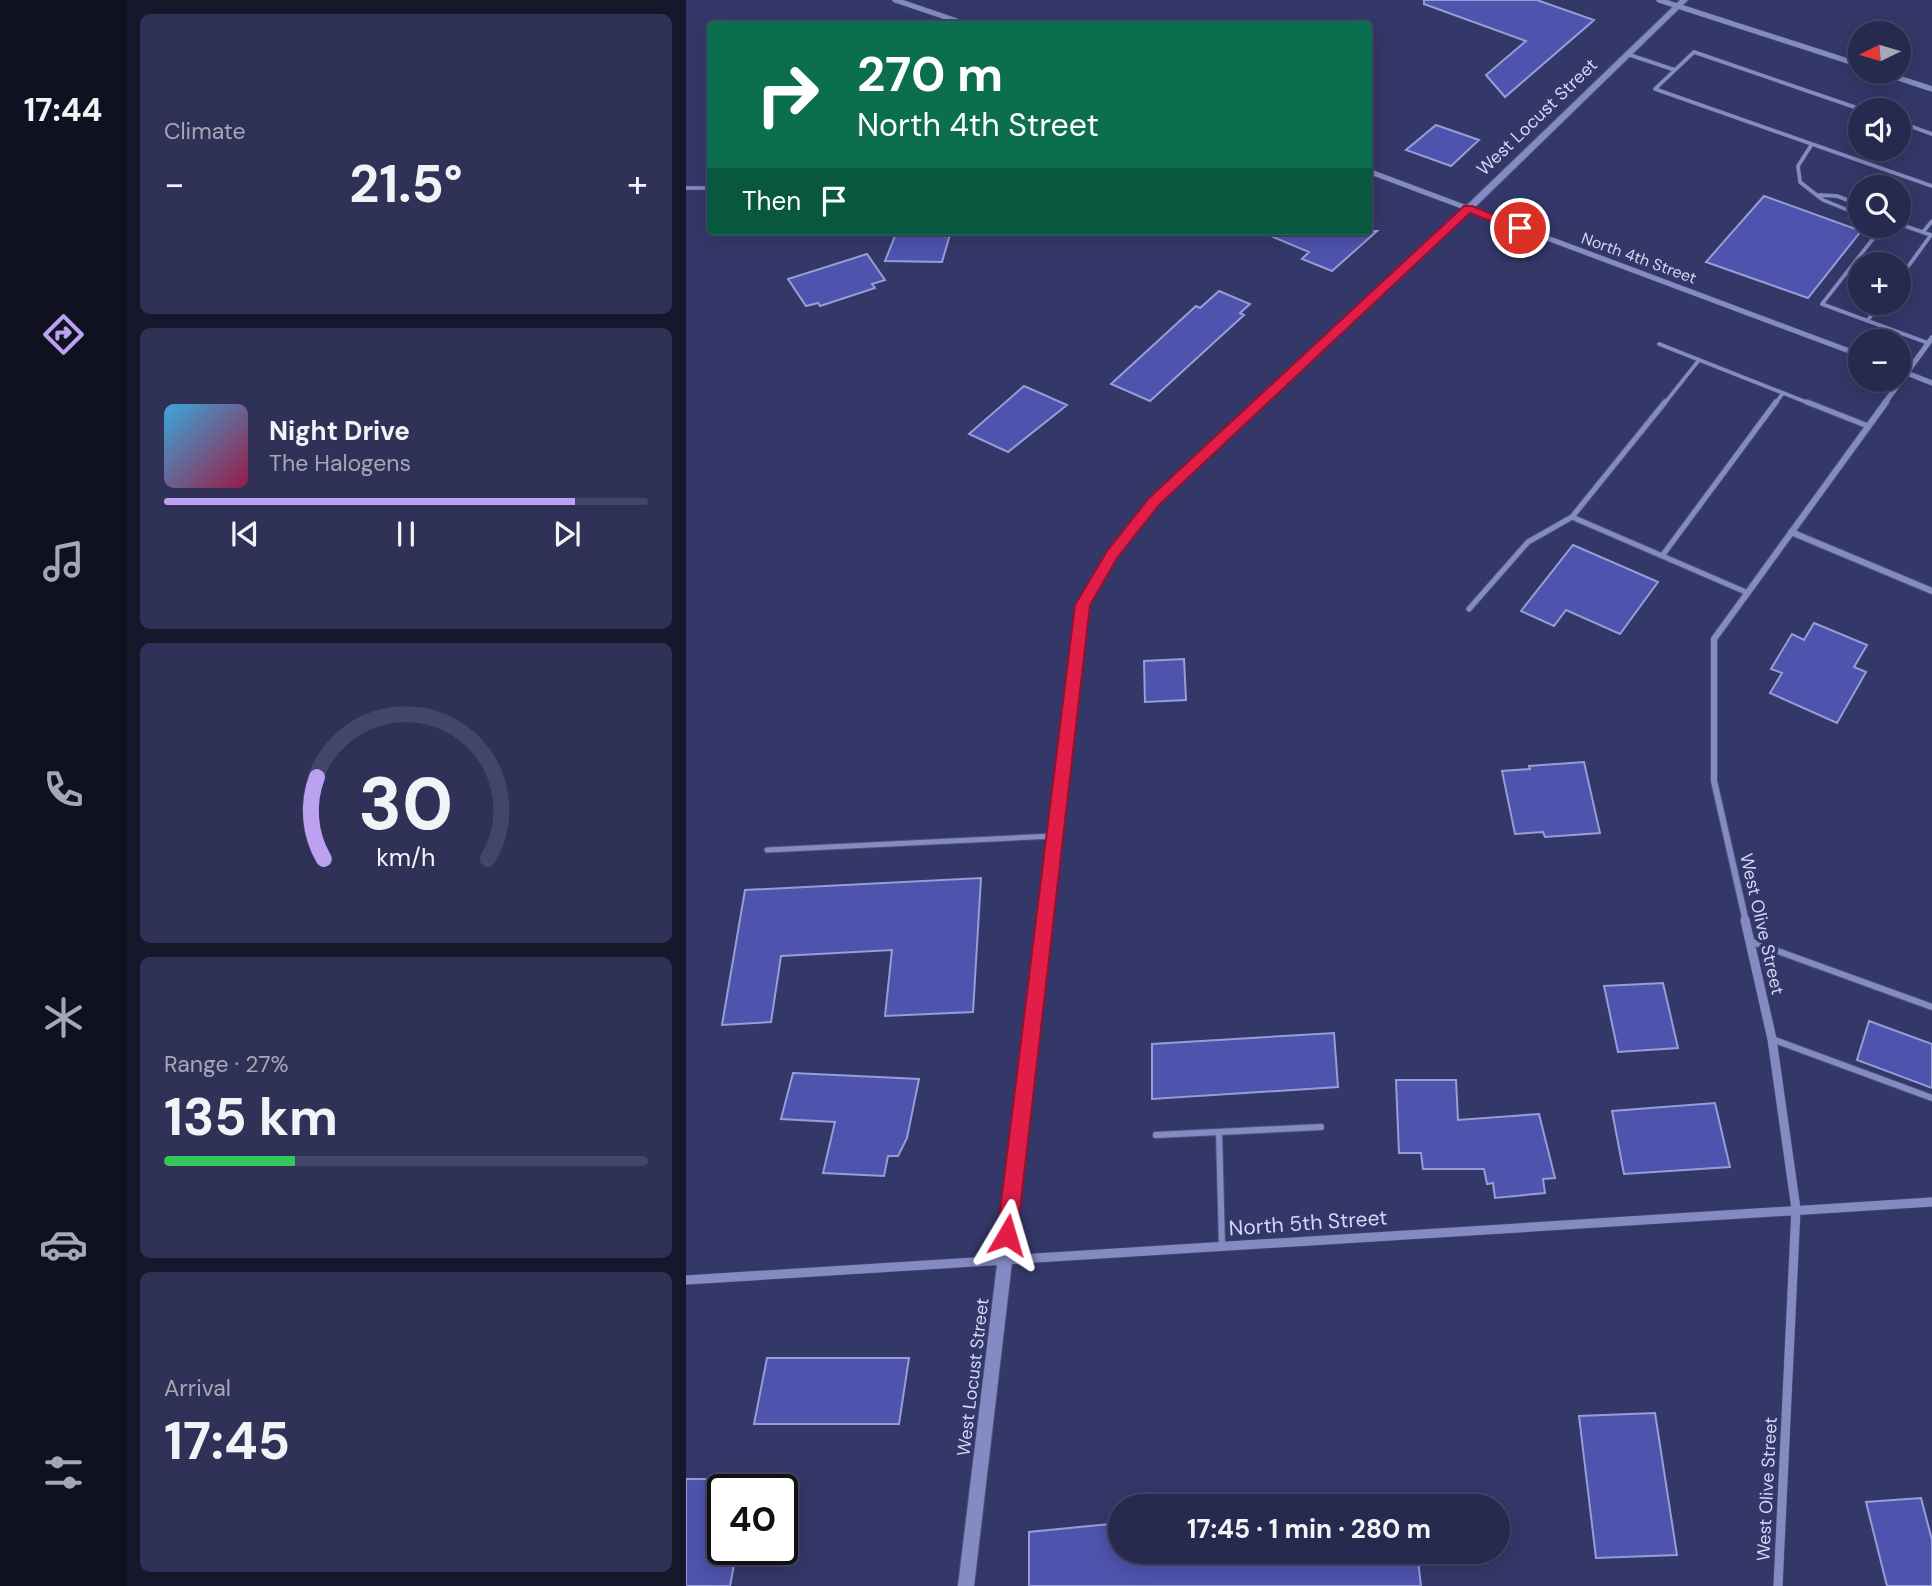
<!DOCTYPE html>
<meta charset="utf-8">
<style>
:root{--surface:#272a4f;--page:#2f3256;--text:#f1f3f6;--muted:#a4a7b7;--line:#434666;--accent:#bca0f2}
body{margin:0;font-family:"DM Sans",sans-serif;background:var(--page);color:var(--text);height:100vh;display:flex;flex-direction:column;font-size:26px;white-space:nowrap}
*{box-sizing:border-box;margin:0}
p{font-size:23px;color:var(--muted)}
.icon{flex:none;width:38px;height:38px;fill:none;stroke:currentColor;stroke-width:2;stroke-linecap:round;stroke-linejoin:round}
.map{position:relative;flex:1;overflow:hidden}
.side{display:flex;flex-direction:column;gap:14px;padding:14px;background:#15172b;width:560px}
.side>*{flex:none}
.top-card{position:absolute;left:21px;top:21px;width:665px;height:214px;border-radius:7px;box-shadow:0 4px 18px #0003,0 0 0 2px var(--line);background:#0b6e4f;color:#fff;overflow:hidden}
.needle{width:46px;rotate:265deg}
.tools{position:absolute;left:1162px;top:21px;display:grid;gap:14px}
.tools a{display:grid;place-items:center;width:63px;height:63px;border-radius:50%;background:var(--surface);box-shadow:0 4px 18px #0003,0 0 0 2px var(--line);font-size:35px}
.speed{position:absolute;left:21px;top:1474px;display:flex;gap:14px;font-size:35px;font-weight:700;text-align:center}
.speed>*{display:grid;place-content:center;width:91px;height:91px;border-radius:50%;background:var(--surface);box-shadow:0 4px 18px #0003,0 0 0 2px var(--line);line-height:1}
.speed .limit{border:4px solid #111;border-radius:10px;background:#fff;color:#111}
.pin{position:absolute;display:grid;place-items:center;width:60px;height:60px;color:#fff;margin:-30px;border:4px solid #fff;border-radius:50%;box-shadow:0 2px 7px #0007}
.me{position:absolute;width:77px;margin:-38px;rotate:7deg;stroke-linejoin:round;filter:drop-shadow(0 0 5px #0008)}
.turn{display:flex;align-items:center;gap:24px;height:147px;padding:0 35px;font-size:32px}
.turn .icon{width:91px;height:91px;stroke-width:2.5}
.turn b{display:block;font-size:49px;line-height:60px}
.then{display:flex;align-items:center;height:66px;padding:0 35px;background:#0003;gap:14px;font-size:26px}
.big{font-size:52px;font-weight:700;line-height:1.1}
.side .widget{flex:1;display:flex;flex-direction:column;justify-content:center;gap:10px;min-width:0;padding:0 24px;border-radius:10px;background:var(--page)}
.side .dial{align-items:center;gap:0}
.dial svg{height:182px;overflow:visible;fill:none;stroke:var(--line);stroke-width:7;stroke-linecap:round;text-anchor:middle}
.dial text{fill:var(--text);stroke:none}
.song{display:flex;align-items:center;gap:21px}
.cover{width:84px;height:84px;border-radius:10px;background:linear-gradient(135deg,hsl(200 70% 55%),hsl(340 70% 35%))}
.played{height:7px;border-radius:4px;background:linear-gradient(90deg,var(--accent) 85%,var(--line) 85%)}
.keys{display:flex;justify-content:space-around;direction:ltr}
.heat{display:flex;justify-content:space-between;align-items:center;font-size:38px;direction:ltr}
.charge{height:10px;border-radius:5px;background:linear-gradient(90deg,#34c759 27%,var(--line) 0)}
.trip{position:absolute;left:422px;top:1494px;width:402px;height:70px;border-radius:35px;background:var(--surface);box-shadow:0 4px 18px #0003,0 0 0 2px var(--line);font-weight:700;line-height:70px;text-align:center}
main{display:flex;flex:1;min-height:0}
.tabs{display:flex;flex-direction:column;width:126px;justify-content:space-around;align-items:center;background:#101120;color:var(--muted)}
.tabs .icon{width:49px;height:49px}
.tabs .selected{color:var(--accent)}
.tabs b{font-size:32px;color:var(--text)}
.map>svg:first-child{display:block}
</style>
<main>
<nav class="tabs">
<b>17:44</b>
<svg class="icon selected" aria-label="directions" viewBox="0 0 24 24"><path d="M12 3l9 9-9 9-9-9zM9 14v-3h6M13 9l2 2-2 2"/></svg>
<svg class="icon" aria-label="music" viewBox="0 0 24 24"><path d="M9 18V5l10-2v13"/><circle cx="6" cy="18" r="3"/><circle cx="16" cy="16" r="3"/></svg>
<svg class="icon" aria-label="phone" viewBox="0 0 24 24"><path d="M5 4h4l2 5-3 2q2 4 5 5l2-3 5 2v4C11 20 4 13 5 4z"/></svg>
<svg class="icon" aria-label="climate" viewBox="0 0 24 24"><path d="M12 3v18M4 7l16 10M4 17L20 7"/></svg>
<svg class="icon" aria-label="car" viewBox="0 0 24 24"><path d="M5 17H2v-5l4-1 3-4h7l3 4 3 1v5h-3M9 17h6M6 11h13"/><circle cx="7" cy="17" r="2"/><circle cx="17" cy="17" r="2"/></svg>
<svg class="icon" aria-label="filters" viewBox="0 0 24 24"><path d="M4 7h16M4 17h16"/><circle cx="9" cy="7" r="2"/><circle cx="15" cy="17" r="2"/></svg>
</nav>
<section class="side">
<div class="widget"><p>Climate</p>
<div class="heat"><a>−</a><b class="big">21.5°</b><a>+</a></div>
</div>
<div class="widget">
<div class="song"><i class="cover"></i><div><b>Night Drive</b><p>The Halogens</p></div></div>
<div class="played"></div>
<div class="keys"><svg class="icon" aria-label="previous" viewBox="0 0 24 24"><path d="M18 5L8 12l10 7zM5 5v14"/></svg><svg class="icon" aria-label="pause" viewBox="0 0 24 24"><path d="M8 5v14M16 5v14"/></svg><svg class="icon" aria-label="next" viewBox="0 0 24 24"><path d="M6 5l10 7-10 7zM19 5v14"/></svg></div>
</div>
<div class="widget dial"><svg viewBox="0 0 100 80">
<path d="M14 69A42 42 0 1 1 86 69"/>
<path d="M14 69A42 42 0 0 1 11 33" stroke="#bca0f2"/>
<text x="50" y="56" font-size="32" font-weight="700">30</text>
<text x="50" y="72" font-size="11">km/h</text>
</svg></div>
<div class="widget"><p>Range · 27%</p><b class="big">135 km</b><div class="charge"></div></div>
<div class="widget"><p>Arrival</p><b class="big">17:45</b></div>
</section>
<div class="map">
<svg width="1246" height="1586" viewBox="0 0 1246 1586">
<rect width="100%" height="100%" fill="#343869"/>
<path fill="#4e53ad" stroke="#969ed7" stroke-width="2" d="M 738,0 L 851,0 L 908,20 L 819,97 L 800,75 L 840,41 L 738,4 Z
M 750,125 L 793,140 L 765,166 L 720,150 Z
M 1078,196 L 1175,231 L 1122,298 L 1020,262 Z
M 211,231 L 265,231 L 256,262 L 199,261 Z
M 573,231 L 691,231 L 646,271 L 616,259 L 623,252 Z
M 181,254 L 199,280 L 186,284 L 189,288 L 134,306 L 132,303 L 120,306 L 102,279 Z
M 533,291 L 564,304 L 554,313 L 558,315 L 464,401 L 425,384 L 510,306 L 514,308 Z
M 338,386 L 381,405 L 322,452 L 283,434 Z
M 887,545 L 972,582 L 934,634 L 880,610 L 868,626 L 835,611 Z
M 1128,623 L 1181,645 L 1168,667 L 1180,672 L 1151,723 L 1084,693 L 1096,673 L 1085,669 L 1106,634 L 1118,640 Z
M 498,659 L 500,700 L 459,702 L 458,661 Z
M 898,762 L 914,833 L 859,837 L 857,832 L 829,834 L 816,771 L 844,769 L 843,766 Z
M 295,878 L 287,1012 L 199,1016 L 206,950 L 95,956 L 85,1022 L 36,1025 L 59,890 Z
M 977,983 L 992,1048 L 932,1052 L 918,986 Z
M 1183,1021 L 1246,1044 L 1246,1088 L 1171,1060 Z
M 648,1033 L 652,1087 L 466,1099 L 466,1044 Z
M 107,1073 L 233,1079 L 221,1138 L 212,1156 L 202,1156 L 198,1176 L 137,1173 L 149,1122 L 95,1119 Z
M 710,1080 L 770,1080 L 772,1120 L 853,1114 L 869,1178 L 857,1179 L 859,1193 L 809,1198 L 807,1183 L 801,1184 L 798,1169 L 737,1169 L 735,1153 L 713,1153 Z
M 1029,1103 L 1044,1167 L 938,1174 L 926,1111 Z
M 81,1358 L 223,1358 L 213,1424 L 68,1424 Z
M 969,1413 L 991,1555 L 910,1558 L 893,1416 Z
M 0,1479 L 37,1479 L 37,1549 L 51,1549 L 44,1586 L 0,1586 Z
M 723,1494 L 725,1507 L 592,1507 Z
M 1235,1498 L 1246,1540 L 1246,1586 L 1201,1586 L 1180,1502 Z
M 434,1523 L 434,1552 L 731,1552 L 735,1586 L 343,1586 L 343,1532 Z"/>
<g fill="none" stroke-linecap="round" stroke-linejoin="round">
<defs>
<path id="service-far2" d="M 941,54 L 989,70 L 969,89 L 1246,186
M 989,70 L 1008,52 L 1177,110
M 1213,122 L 1246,134
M 1126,144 L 1112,166 L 1114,182 L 1137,200 L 1174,215
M 0,188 L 24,188
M 1133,195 L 1151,196 L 1174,205
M 1213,224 L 1245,235 L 1213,279
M 1197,226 L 1136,304 L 1242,343
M 1237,232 L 1246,221
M 1181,321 L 1195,303
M 973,344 L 1125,404
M 978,404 L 1013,360
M 1089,404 L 1097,393"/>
<path id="service-far1" d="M 979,402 L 886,517 L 1062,593
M 1121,402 L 1182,426
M 976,556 L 1090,402
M 783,609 L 842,542 L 886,517
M 81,850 L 368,836"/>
<path id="service" d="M 1064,941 L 1246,1007
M 1086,1039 L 1246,1098
M 533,1132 L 536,1246
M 470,1135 L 635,1127"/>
<path id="minor-far2" d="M 209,0 L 280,24
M 973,0 L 1174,65
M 1194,72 L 1246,89
M 682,171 L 1174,355
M 1213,370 L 1246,383
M 1198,404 L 1246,338"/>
<path id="minor-far1" d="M 1105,532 L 1246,591
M 1060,922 L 1028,781 L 1028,639 L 1200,402"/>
<path id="minor" d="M 1059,920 L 1086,1039 L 1110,1209 L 1092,1586
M 0,1280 L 1246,1202"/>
<path id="tertiary" d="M 994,0 L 1002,0 L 785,211 L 472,504 L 430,558 L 403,605 L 288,1586 L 272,1586 L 391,605 L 422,552 L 464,498 L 779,207 Z"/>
</defs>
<use href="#service-far2" stroke="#4f527c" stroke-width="4.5"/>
<use href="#service-far1" stroke="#4f527c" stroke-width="7"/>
<use href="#service" stroke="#4f527c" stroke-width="8"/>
<use href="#minor-far2" stroke="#4f527c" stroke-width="6"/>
<use href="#minor-far1" stroke="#4f527c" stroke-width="8"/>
<use href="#minor" stroke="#4f527c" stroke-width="10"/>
<use href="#tertiary" stroke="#4f527c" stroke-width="2"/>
<use href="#service-far2" stroke="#838bc2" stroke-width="3.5"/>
<use href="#service-far1" stroke="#838bc2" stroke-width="5"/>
<use href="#service" stroke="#838bc2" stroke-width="6"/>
<use href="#minor-far2" stroke="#838bc2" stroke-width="5"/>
<use href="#minor-far1" stroke="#838bc2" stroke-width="6"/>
<use href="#minor" stroke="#838bc2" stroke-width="9"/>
<use href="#tertiary" fill="#838bc2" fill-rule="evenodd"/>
</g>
<path fill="#e11d48" stroke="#92132f" stroke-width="2" d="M 778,206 L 786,206 L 840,228 L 830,231 L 784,213 L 473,505 L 431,558 L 404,605 L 331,1235 L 328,1241 L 321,1244 L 314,1241 L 311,1235 L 389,605 L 421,551 L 463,498 Z"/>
<g text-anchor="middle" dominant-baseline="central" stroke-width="7" stroke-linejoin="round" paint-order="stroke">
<g font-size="16" fill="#d3d8f6" stroke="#343869">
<text transform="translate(953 258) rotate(20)">North 4th Street</text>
</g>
<g font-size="18" fill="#d3d8f6" stroke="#343869">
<text transform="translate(851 117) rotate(-44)">West Locust Street</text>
<text transform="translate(1076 924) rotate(77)">West Olive Street</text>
<text transform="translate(287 1377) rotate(-83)">West Locust Street</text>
<text transform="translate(1081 1489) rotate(-87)">West Olive Street</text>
</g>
<g font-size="21" fill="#d3d8f6" stroke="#343869">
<text transform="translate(622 1223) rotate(-4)">North 5th Street</text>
</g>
</g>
</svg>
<div class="tools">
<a><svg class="needle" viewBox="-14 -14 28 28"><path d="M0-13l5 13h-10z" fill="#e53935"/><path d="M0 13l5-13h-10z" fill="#a4a7b7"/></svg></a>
<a><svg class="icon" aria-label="sound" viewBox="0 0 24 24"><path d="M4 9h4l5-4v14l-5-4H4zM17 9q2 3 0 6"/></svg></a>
<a><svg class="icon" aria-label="search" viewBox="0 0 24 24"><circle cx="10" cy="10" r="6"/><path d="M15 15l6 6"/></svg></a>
<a>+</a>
<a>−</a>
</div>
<div class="speed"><div class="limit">40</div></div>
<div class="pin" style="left:834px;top:228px;background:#d93025"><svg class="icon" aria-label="arrive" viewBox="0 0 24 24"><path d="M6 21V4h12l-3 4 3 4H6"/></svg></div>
<svg class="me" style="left:321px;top:1235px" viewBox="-20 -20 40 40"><path d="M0-17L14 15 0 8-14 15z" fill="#e11d48" stroke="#fff" stroke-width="4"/></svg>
<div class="trip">17:45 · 1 min · 280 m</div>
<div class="top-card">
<div class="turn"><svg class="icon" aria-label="right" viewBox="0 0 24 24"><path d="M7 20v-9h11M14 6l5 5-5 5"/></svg><div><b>270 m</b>North 4th Street</div></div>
<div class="then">Then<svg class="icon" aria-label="arrive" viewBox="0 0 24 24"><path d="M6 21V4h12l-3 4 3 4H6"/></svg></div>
</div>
</div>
</main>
